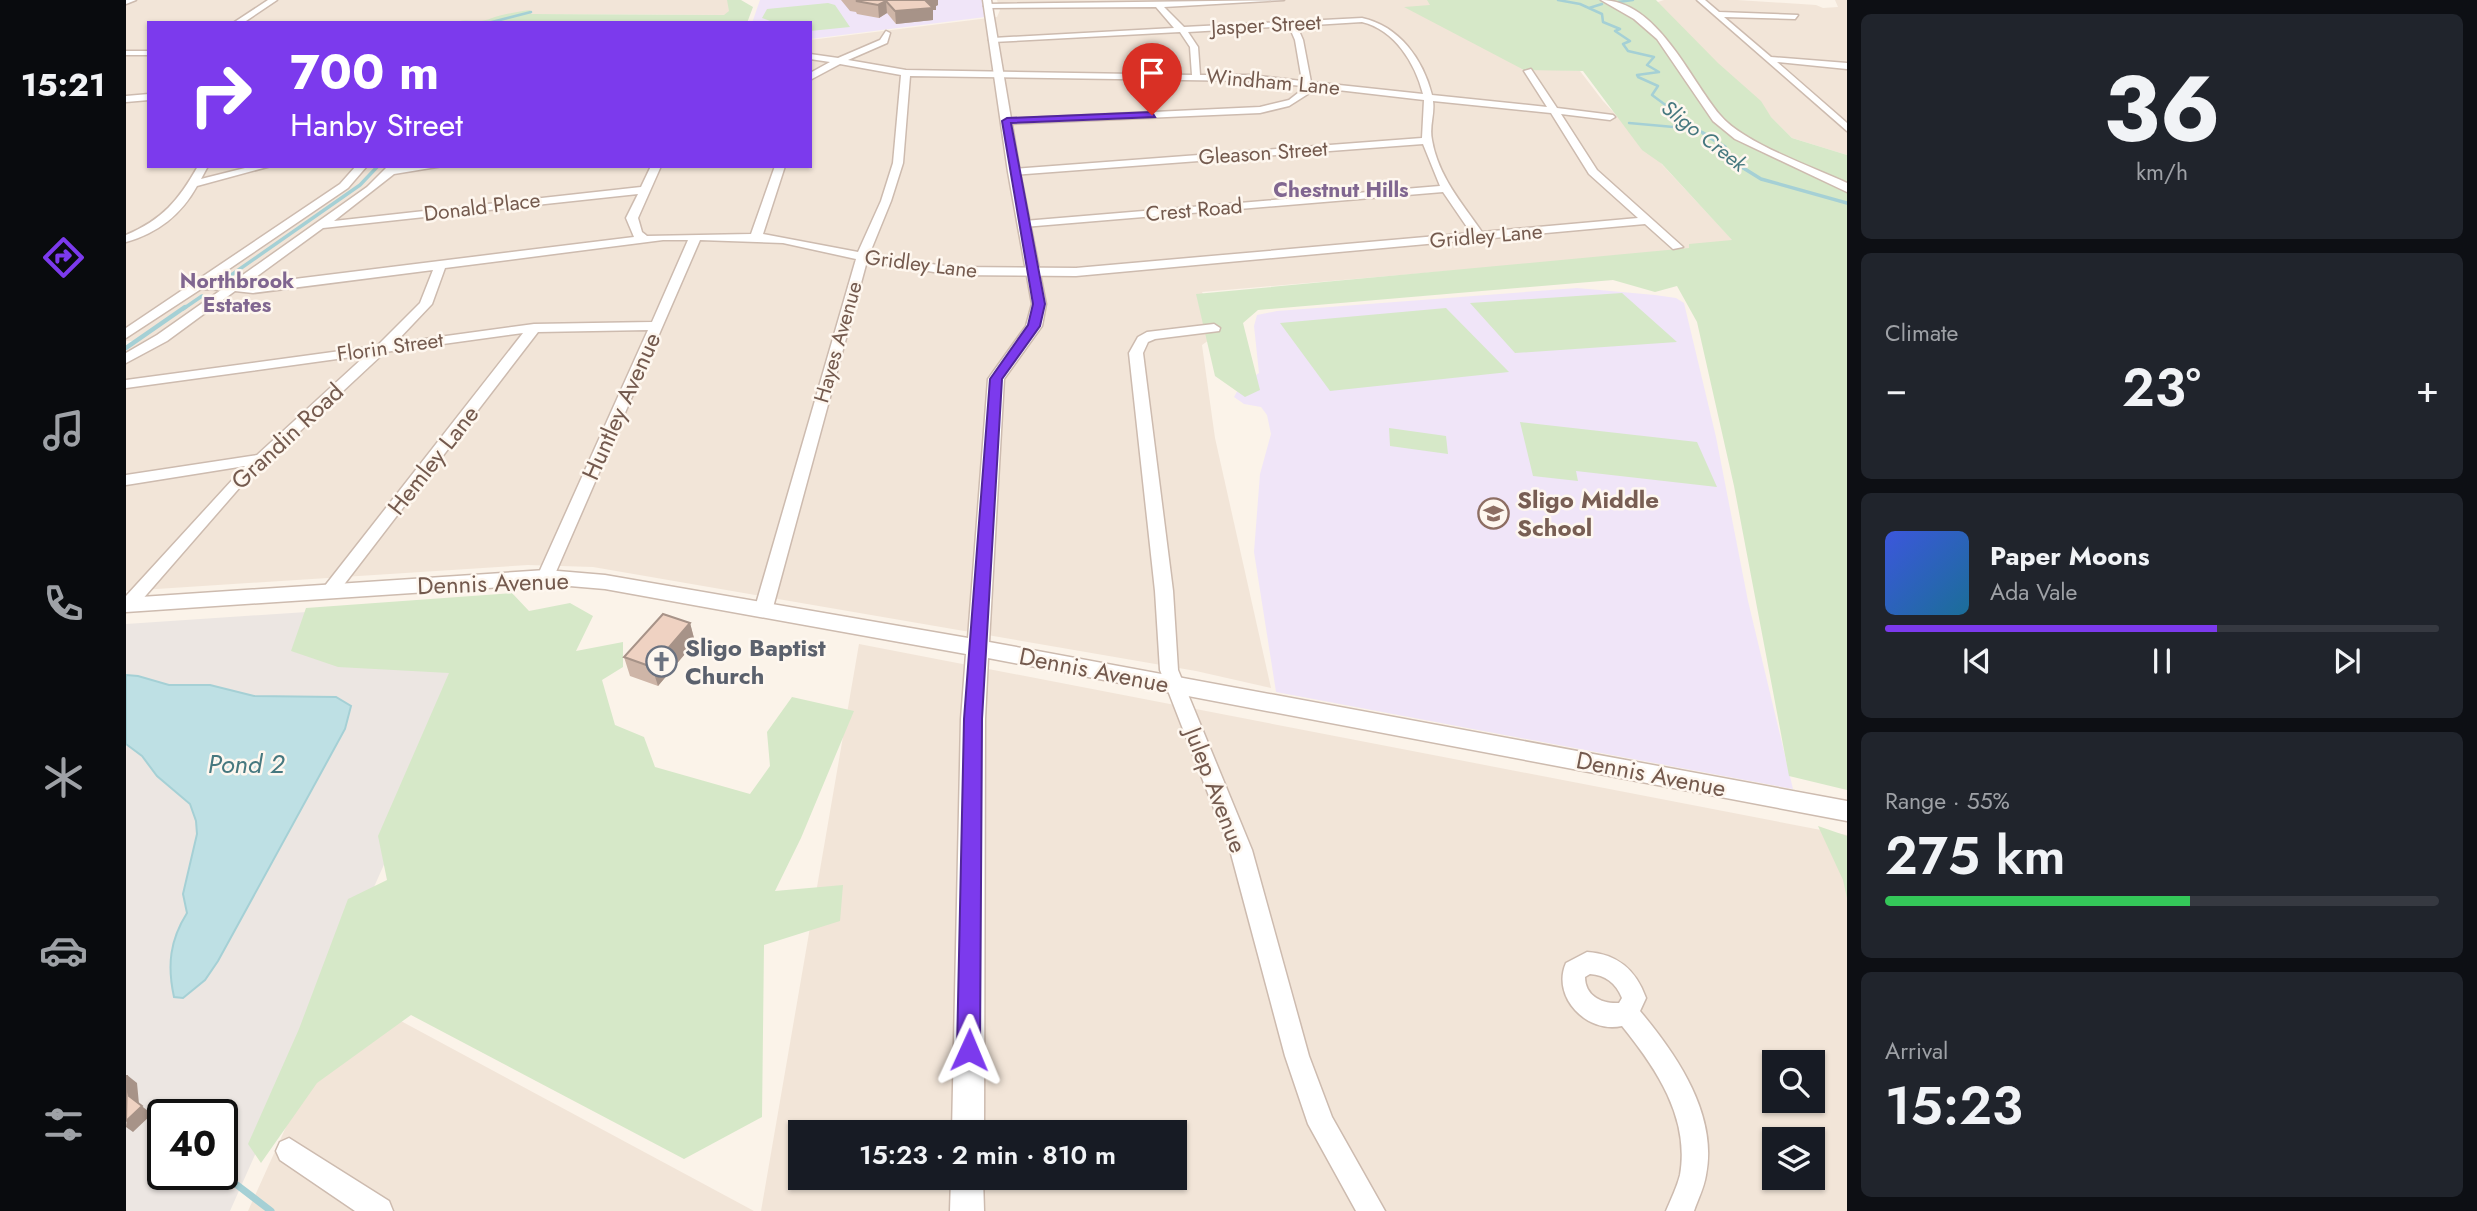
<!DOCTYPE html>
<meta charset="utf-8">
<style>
:root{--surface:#171b24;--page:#20242c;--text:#f1f3f6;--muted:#9ea1a6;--line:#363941;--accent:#7c3aed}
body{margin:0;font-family:Jost,sans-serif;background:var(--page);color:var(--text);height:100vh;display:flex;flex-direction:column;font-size:26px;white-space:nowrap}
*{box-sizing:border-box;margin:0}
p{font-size:23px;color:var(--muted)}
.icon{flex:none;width:38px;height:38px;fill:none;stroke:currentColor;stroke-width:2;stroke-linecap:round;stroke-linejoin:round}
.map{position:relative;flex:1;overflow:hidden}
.details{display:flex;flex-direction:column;gap:14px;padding:14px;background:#0d0f14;width:630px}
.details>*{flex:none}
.banner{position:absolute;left:21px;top:21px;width:665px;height:147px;border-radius:0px;box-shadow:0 2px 5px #0004;background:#7c3aed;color:#fff;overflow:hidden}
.controls{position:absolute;left:1636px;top:1050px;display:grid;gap:14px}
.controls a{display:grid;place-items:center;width:63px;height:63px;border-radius:0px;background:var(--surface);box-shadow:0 2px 5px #0004;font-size:35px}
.speed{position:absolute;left:21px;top:1099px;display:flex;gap:14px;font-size:35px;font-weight:700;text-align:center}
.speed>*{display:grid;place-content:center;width:91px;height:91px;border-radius:50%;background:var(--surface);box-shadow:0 2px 5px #0004;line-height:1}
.speed .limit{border:4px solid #111;border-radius:10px;background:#fff;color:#111}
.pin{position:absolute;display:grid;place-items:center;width:60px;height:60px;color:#fff;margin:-72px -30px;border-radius:50% 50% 50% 0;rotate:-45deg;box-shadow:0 0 7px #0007}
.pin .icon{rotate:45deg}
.me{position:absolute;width:77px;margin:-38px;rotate:1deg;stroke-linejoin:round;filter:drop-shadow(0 0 5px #0008)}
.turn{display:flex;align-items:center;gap:24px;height:147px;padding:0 28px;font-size:32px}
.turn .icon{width:91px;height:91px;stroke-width:2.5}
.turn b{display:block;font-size:49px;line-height:60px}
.big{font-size:52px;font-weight:600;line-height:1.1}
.details .widget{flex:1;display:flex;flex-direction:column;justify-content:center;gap:10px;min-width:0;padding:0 24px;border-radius:10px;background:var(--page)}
.details .dial{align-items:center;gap:0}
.dial b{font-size:91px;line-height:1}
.song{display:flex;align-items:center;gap:21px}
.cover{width:84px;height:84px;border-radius:10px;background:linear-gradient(135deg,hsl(230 70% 55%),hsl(200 70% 35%))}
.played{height:7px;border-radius:4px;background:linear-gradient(90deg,var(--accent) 60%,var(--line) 60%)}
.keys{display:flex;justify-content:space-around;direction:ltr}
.heat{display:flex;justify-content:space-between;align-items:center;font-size:38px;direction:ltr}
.charge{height:10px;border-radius:5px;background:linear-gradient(90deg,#34c759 55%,var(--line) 0)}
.trip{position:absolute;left:662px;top:1120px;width:399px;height:70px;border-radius:0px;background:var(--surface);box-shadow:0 2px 5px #0004;font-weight:600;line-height:70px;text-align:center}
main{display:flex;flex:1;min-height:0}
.tab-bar{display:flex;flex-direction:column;width:126px;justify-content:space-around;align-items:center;background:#090b0e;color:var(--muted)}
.tab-bar .icon{width:49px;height:49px}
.tab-bar .on{color:var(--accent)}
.tab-bar b{font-size:32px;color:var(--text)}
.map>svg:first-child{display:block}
</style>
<main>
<nav class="tab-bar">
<b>15:21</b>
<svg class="icon on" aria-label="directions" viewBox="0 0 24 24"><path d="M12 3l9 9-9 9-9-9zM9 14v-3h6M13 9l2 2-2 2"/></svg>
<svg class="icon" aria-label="music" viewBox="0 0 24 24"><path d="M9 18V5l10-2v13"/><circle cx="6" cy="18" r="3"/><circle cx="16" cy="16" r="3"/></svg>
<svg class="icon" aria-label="phone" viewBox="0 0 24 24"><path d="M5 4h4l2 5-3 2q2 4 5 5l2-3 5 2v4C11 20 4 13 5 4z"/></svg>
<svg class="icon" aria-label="climate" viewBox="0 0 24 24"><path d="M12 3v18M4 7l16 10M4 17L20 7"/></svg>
<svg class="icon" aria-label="car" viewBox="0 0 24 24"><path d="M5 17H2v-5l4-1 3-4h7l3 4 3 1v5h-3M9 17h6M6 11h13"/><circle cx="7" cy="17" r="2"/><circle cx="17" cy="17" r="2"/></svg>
<svg class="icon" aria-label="filters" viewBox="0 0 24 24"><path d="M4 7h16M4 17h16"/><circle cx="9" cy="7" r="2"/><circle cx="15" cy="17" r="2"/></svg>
</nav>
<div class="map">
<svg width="1721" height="1211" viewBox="0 0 1721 1211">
<rect width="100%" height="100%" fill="#fbf3e9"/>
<path fill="#f2e5d8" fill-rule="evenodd" d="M 0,0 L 606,0 L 610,15 L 403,14 L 365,23 L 23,23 L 23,166 L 684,166 L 684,40 L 871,17 L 874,10 L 871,0 L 1337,0 L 1400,68 L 1454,71 L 1477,101 L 1612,246 L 1076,292 L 1096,331 L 1076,345 L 1089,438 L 1145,688 L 1070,671 L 467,567 L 402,565 L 0,591 L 0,351 L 11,341 L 0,341 Z
M 1538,0 L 1611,0 L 1690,5 L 1697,8 L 1712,7 L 1709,0 L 1721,0 L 1721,155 L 1666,138 L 1529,3 Z
M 733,644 L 1721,835 L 1721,1211 L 635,1211 ZM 1648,1062 L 1687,1062 L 1687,1101 L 1648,1101 ZM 674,1132 L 1048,1132 L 1048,1178 L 674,1178 ZM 1648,1139 L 1687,1139 L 1687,1178 L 1648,1178 Z
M 221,992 L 628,1211 L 122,1211 Z"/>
<path fill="#ece6e2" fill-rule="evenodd" d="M 376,599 L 104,1211 L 0,1211 L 0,624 ZM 37,1115 L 96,1115 L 96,1174 L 37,1174 Z"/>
<path fill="#f0e5f8" d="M 634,0 L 856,0 L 859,17 L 684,39 L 684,23 L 626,23 Z
M 1451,288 L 1529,295 L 1550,298 L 1558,303 L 1590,437 L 1622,601 L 1667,789 L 1150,692 L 1128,552 L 1134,474 L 1145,434 L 1141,415 L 1135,407 L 1118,404 L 1108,397 L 1114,386 L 1133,373 L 1128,326 L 1131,315 L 1151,311 Z"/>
<path fill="#d6e8c8" d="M 601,0 L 615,0 L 627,7 L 621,23 L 330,22 C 344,18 352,24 366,18 C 378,14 390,12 404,10 L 405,14 L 598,15 L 603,11 Z
M 1301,0 L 1530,0 L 1592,63 L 1635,101 L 1645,117 L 1666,138 L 1721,155 L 1721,790 L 1663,776 L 1608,486 L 1571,322 L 1551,286 L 1529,292 L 1487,280 L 1132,310 L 1117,323 L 1134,390 L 1119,397 L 1089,376 L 1070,294 L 1563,248 L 1563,244 L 1606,240 L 1536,164 L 1516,150 L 1457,71 L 1398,70 L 1278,7 L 1304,5 Z
M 702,3 L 709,5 L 724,27 L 684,31 L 684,23 L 650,23 L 636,18 L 641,9 Z
M 1496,293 L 1551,342 L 1389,353 L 1344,303 Z
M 1320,308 L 1383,372 L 1204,391 L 1154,323 Z
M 1394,422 L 1571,442 L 1591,487 L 1450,471 L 1452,481 L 1407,476 Z
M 1263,428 L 1320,436 L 1322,454 L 1264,446 Z
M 386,593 L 403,611 L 444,603 L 467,616 L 450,651 L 497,642 L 497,667 L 476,680 L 489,725 L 518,737 L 529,767 L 624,794 L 644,766 L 641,732 L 666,697 L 728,711 L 675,838 L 649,891 L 717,885 L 714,921 L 638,945 L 636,1117 L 558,1159 L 285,1015 L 191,1083 L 135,1163 L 122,1144 L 173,1029 L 222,899 L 261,880 L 252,836 L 323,673 L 212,667 L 165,651 L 180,608 Z
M 1692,826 L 1721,836 L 1721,898 L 1717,880 Z"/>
<path fill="#bee0e4" stroke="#a5d0d5" stroke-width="2" d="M 0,675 L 12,676 L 43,685 L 84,685 L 128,696 L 210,697 L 225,706 L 219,729 L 92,961 L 79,980 L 57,998 L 48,997 C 41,965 44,940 61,913 L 57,894 L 71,834 L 70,821 L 64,804 L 31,776 L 16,756 L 0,744 Z"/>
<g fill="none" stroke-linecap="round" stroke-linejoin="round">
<path stroke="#a5d0d5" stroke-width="2.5" d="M 1432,0 L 1454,4 L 1476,14 L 1477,22 L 1494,29 L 1489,31 L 1504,41 L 1497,44 L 1502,51 L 1528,57 L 1521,65 L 1533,72 L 1511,75 L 1512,77 L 1532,86 L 1526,95 L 1580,135
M 1492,2 L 1507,0
M 1463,8 L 1476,4
M 362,23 L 405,12
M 1503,123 L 1570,129"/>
<path stroke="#a5d0d5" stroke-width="3.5" d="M 1577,133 L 1599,147 L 1606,161 L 1635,179 L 1721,203
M 98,280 L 234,185 L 252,166
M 57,309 L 76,296"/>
<path stroke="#a5d0d5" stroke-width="4.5" d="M 0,348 L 59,307"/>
<path stroke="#a5d0d5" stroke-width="7" d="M 111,1185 L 145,1211"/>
<defs>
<path id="minor" d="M 0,0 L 10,0 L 0,4 Z
M 142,0 L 151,0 L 117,23 L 107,23 Z
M 1158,0 L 1038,7 L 1058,27 L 1236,18 C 1273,26 1297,59 1306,95 L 1421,107 L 1398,71 L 1405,69 L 1431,108 L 1487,115 L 1489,117 L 1484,120 L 1435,114 L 1471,170 L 1557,247 L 1547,249 L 1519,224 L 950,276 L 826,275 L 741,261 L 646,611 L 637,617 L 628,611 L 730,259 L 657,243 L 574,240 L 426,581 L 420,583 L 411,577 L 522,330 L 412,332 L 210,595 L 198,595 L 195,591 L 198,587 L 397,333 L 259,352 L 115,486 L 8,609 L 0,610 L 0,596 L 119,466 L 0,485 L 0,475 L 131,455 L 240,355 L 0,388 L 0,380 L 251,346 L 294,303 L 307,270 L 127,293 L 109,291 L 41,341 L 0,363 L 0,353 L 31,335 L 95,290 L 75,289 L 0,338 L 0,328 L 214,184 L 230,166 L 241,166 L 222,188 L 84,282 L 104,284 L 241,187 L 262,166 L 317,166 L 268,174 L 208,221 L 515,187 L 525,166 L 535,166 L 512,218 L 516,232 L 521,236 L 625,234 L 649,166 L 659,166 L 637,234 L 732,252 L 755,201 L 767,163 L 775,75 L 714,64 L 684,80 L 684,73 L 704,62 L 684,59 L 684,54 L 712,58 L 754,40 L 760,31 L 764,33 L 761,43 L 722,60 L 780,70 L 1066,75 L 1064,47 L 1054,32 L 867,42 L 863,40 L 867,38 L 1048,28 L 1030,7 L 862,8 L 858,6 L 862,4 ZM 1236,22 C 1269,30 1289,63 1297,94 L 1185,82 L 1177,40 L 1171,26 ZM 1163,26 L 1169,40 L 1176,81 L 1124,75 L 1074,75 L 1072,47 L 1062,32 ZM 784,76 L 1124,81 L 1177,86 L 1177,89 L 1163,100 L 1134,107 L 878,119 L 876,121 L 881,124 L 1134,113 L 1163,106 L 1185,92 L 1186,87 L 1298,100 L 1296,138 L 888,169 L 883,172 L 888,175 L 1297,144 L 1314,186 L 898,221 L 892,224 L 898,227 L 1317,192 L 1345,233 L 950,268 L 826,267 L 743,255 L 765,201 L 777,163 ZM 1307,101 L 1425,113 L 1463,174 L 1512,218 L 1356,232 C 1336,203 1312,176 1306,140 C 1303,126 1309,114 1307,101 ZM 512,194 L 500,218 L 508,237 L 119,285 L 197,228 ZM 537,240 L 562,240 L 526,322 L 408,324 L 269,343 L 306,304 L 319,268 Z
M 1571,0 L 1579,0 L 1593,12 L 1672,15 L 1669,19 L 1598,17 L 1645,57 L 1721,63 L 1721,69 L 1651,62 L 1721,123 L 1721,131 Z
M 0,51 L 23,51 L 23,55 L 0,55 Z
M 23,94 L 23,100 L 0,102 L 0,96 Z
M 72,166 L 82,166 L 75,179 L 127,166 L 145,166 L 71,186 C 55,215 32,233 0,242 L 0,235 C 36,220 53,200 72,166 Z
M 1088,324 L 1094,328 L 1093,331 L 1029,339 L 1022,342 L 1017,353 L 1047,591 L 1052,670 L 1126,850 L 1183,1056 L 1206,1117 L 1259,1211 L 1230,1211 L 1182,1124 L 1159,1056 L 1104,850 L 1034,670 L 1029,591 L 1003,353 L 1012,337 L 1021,332 Z
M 1461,952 C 1492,954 1510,970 1520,998 L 1514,1011 C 1551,1055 1592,1115 1580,1175 C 1578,1188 1572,1199 1568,1211 L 1540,1211 C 1545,1199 1551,1187 1554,1175 C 1564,1118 1530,1068 1496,1026 C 1461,1034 1425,997 1440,963 ZM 1464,974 C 1479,975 1490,983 1496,998 L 1493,1003 C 1476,1004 1459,996 1459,977 Z
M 163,1138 L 263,1201 L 267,1211 L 229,1211 L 154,1160 L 150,1151 L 154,1142 Z"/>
<path id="tertiary" d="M 857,0 L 865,0 L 894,172 L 920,304 L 916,326 L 878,379 L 863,642 L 1721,801 L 1721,821 L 862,658 L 859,719 L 858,1132 L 826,1132 L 835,719 L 840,654 L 479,589 L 420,584 L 0,612 L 0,598 L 420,570 L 479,575 L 842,638 L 862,379 L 900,326 L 906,304 L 882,172 Z
M 1475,0 C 1531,0 1563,78 1594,115 C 1617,143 1687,167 1721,183 L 1721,192 L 1609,139 L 1587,121 L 1531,39 L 1508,19 Z
M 825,1178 L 857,1178 L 858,1211 L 824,1211 Z"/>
</defs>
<use href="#minor" stroke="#cdbbaf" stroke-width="3"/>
<use href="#tertiary" stroke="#cdbbaf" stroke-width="3"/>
<use href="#minor" fill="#fff" fill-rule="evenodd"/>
<use href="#tertiary" fill="#fff" fill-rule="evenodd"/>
</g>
<path fill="#ceb5a7" d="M 715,0 L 812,0 L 812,5 L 810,6 L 810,10 L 807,10 L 807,20 L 770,24 L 761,13 L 753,18 L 731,14 L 730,12 L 724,11 Z
M 564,623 L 569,642 L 532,686 L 504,676 L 498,657 Z"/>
<path fill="#a79388" d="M 798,0 L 812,0 L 812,5 L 810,6 L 810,10 L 807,10 L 807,20 L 770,24 L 769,11 Z
M 760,1 L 761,13 L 753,18 L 752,5 Z
M 564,623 L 569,642 L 532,686 L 526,667 Z
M 1,1075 L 11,1083 L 13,1104 L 26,1114 L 7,1132 L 0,1127 L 3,1096 Z"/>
<path fill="#efd2c2" stroke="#a79388" stroke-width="2" d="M 733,0 L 799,0 L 807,8 L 769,11 L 760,1 L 752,5 L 730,1 Z
M 537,614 L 564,623 L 526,667 L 498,657 Z
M 1,1075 L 3,1096 L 16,1106 L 0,1121 Z"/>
<path fill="#7c3aed" stroke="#51269a" stroke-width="2" d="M 1026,112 L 1029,117 L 885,123 L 919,304 L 914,326 L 876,379 L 856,719 L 854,1050 L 851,1058 L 843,1061 L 835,1058 L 831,1050 L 838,719 L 864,379 L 902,325 L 907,304 L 876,121 L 881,118 Z"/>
<defs>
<symbol id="school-ring" viewBox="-11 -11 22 22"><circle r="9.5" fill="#fef7ef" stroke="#8d6e63" stroke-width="1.5"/><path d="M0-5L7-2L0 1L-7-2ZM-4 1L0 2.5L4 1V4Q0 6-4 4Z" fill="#8d6e63"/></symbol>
<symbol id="church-ring" viewBox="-11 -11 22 22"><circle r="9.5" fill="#fef7ef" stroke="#6b7280" stroke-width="1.5"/><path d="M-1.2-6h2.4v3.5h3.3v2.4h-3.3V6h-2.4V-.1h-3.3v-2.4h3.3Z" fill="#6b7280"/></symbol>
</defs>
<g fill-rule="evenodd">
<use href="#school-ring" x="1350" y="496" width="35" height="35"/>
<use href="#church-ring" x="518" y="644" width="35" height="35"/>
</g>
<g text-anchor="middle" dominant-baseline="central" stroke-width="5" stroke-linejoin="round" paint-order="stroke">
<g font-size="21" fill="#745a4e" stroke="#fef7ef">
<text transform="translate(1140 25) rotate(-3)">Jasper Street</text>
<text transform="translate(1147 82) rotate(5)">Windham Lane</text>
<text transform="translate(1137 153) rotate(-4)">Gleason Street</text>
<text transform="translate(356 207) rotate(-7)">Donald Place</text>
<text transform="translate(1068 210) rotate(-5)">Crest Road</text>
<text transform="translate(1360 236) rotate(-5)">Gridley Lane</text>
<text transform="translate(795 264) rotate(7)">Gridley Lane</text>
<text transform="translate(712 342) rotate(-74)">Hayes Avenue</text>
<text transform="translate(264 347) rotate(-8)">Florin Street</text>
</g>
<g font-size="21" font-style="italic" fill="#46787f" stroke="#fef7ef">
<text transform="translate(1578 136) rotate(38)">Sligo Creek</text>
</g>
<g font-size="21" font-weight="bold" fill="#806690" stroke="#fef7ef">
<text x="1215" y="190">Chestnut Hills</text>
<text x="111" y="281">Northbrook<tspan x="111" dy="24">Estates</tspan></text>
</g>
<g font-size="24" fill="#745a4e" stroke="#fef7ef">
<text transform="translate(495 406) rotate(-66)">Huntley Avenue</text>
<text transform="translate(161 436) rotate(-43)">Grandin Road</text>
<text transform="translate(307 460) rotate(-52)">Hemley Lane</text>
<text transform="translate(367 583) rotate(-2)">Dennis Avenue</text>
<text transform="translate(968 670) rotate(11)">Dennis Avenue</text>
<text transform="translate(1525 774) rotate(11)">Dennis Avenue</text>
<text transform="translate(1090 790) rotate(69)">Julep Avenue</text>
</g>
<g font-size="24" font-weight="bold" fill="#785e54" stroke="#fef7ef" text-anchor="start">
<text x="1391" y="499">Sligo Middle<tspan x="1391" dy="28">School</tspan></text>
</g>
<g font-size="24" font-weight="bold" fill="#5b616d" stroke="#fef7ef" text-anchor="start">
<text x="559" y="647">Sligo Baptist<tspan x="559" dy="28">Church</tspan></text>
</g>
<g font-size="26" font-style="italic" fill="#46787f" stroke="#fef7ef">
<text x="120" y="764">Pond 2</text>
</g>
</g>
</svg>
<div class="controls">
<a><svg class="icon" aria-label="search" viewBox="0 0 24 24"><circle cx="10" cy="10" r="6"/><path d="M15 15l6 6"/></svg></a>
<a><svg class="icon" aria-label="layers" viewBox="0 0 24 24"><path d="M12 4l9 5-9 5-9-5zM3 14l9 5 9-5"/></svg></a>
</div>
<div class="speed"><div class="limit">40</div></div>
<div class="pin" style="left:1026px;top:115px;background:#d93025"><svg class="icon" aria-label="arrive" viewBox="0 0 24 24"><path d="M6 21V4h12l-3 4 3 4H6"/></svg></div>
<svg class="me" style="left:843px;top:1050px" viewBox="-20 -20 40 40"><path d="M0-17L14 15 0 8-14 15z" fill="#7c3aed" stroke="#fff" stroke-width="4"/></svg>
<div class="trip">15:23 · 2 min · 810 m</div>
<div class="banner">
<div class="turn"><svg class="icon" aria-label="right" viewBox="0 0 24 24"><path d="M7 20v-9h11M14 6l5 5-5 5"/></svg><div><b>700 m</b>Hanby Street</div></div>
</div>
</div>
<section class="details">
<div class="widget dial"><b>36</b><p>km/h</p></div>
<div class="widget"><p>Climate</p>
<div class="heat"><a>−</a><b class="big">23°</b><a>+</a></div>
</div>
<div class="widget">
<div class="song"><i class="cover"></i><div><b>Paper Moons</b><p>Ada Vale</p></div></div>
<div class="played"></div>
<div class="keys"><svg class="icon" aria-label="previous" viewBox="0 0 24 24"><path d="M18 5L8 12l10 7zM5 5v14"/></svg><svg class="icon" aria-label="pause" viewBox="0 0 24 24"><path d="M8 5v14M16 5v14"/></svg><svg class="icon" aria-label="next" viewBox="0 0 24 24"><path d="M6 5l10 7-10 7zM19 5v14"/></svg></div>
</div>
<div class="widget"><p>Range · 55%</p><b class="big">275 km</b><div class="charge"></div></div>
<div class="widget"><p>Arrival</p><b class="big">15:23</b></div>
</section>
</main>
